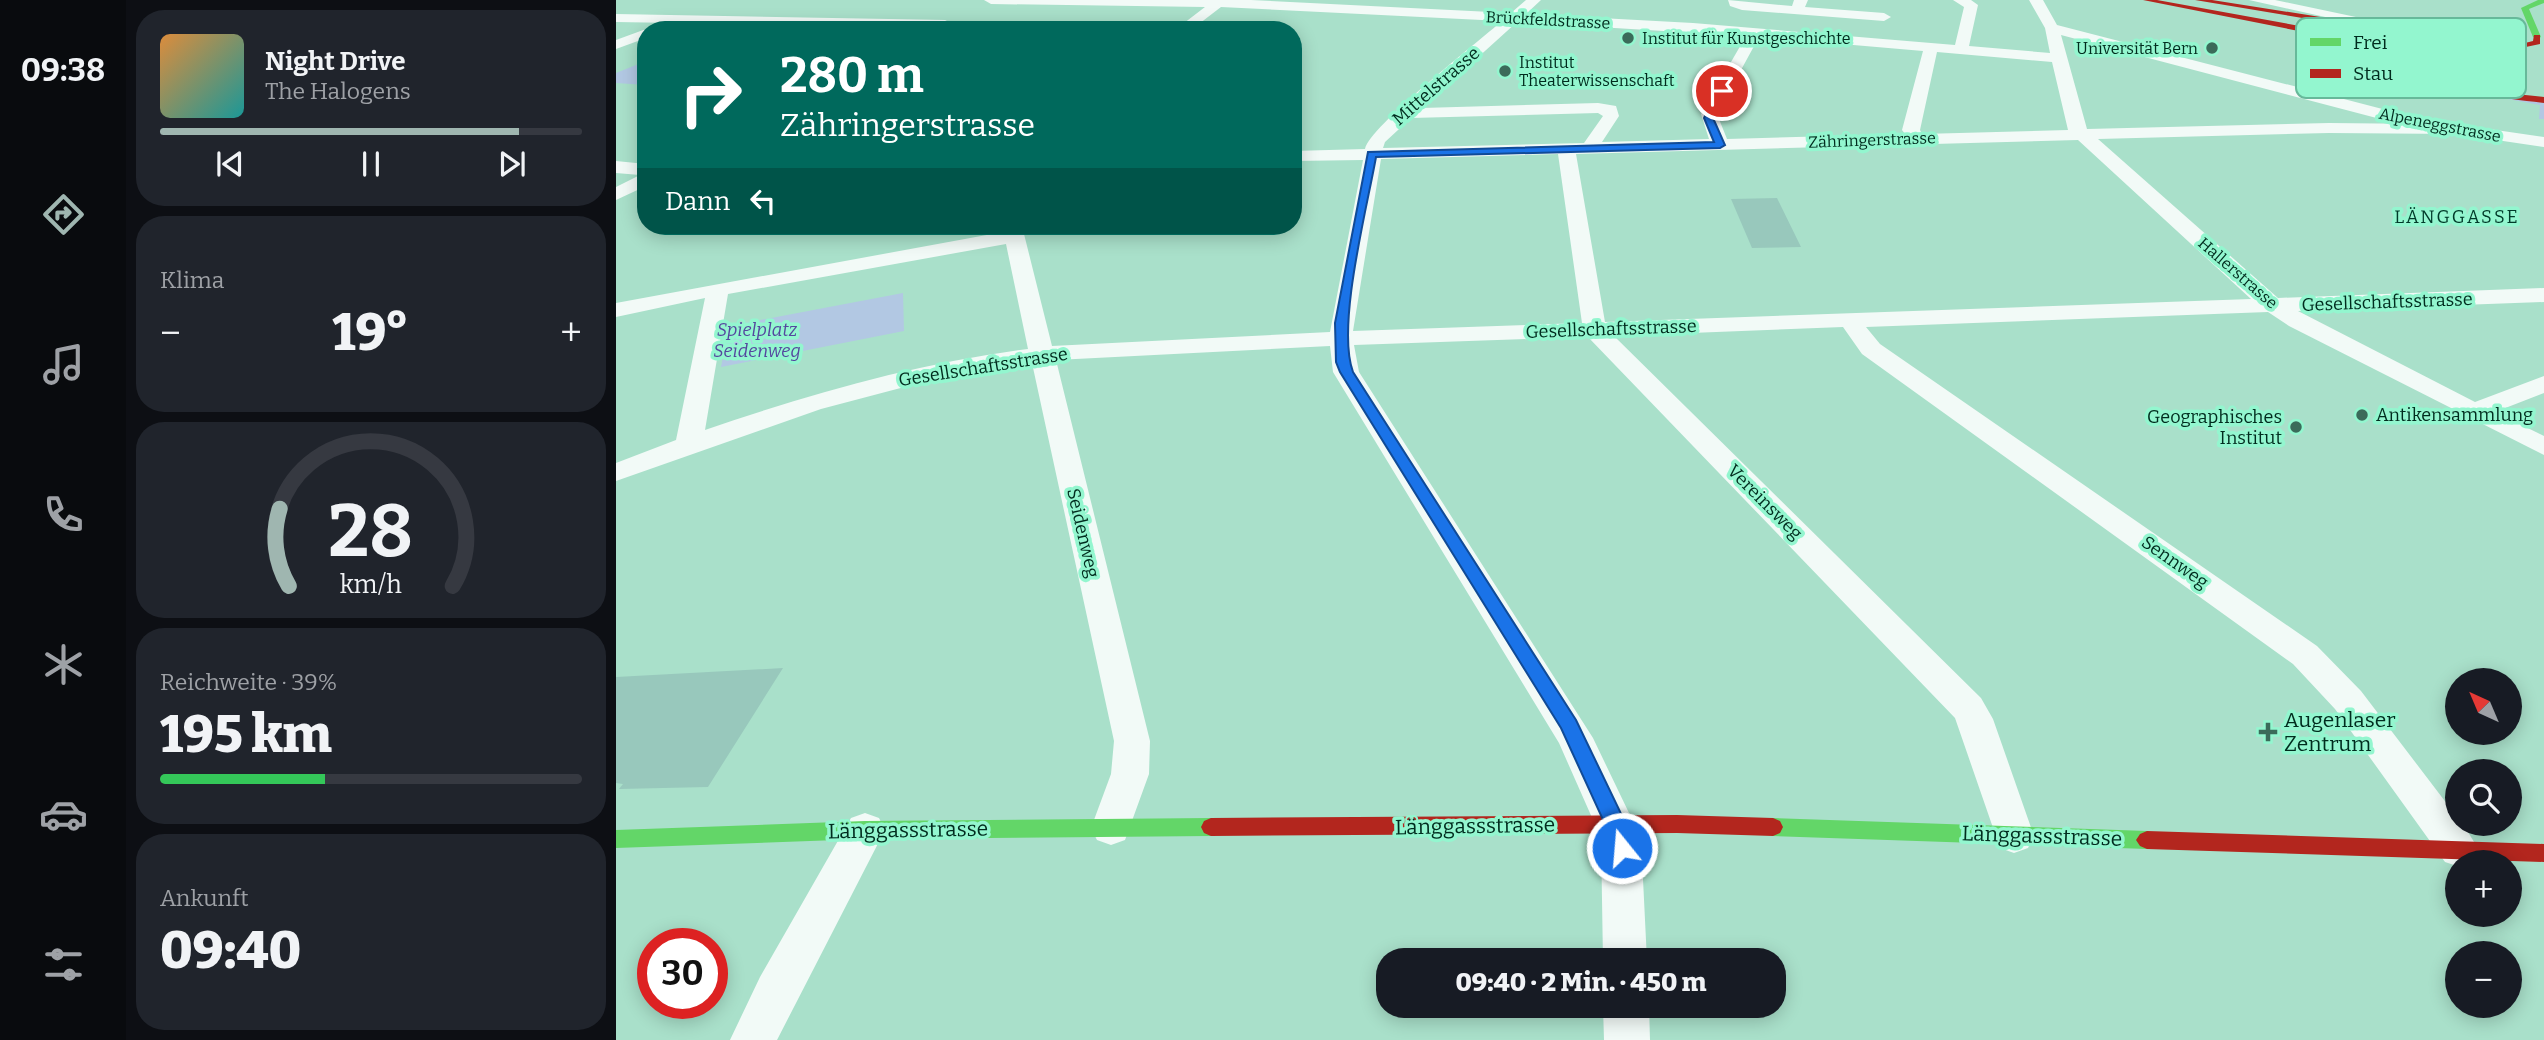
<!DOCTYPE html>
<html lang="de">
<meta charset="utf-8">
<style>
:root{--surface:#171b24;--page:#20242c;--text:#f1f3f6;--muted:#9ea1a6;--line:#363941;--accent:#9fb6b0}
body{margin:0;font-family:Bitter,serif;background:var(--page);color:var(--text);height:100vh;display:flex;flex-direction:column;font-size:26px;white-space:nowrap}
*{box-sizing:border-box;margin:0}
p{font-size:23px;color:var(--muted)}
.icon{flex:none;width:38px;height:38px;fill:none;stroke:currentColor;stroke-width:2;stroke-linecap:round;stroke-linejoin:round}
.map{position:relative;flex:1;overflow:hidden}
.drawer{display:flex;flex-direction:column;gap:10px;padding:10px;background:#0d0f14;width:490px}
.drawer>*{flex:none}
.hud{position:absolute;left:21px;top:21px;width:665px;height:214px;border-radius:28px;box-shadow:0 4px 18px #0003;background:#00695c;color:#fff;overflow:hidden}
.needle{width:46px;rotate:316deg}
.fabs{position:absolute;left:1829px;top:668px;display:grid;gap:14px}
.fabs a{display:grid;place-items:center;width:77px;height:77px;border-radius:50%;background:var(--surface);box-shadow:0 4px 18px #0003;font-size:35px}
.speed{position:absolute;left:21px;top:928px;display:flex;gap:14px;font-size:35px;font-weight:700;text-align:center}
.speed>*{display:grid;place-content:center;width:91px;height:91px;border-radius:50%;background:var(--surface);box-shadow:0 4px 18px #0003;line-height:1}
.speed .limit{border:10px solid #d22;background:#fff;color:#111}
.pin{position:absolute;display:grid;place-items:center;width:60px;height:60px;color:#fff;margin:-30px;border:4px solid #fff;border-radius:50%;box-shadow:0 2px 7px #0007}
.me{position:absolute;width:77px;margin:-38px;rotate:343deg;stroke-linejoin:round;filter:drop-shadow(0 0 5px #0008)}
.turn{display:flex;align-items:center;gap:24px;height:147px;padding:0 28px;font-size:32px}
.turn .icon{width:91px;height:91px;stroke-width:2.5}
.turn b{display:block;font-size:49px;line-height:60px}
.then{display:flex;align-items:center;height:66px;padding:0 28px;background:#0003;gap:14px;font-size:26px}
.big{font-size:52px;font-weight:800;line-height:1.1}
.drawer .card{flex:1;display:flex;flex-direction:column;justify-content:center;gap:10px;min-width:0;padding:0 24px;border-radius:28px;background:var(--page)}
.drawer .dial{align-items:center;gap:0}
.dial svg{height:182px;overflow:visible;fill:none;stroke:var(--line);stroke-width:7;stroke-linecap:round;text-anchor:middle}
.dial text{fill:var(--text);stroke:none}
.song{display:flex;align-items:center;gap:21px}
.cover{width:84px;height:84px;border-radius:10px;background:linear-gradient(135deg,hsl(30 70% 55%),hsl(180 70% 35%))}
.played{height:7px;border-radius:4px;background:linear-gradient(90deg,var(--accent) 85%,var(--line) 85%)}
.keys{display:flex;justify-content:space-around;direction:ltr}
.heat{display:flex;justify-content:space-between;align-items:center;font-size:38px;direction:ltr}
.charge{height:10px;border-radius:5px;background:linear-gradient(90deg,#34c759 39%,var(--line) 0)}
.trip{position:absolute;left:760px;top:948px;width:410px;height:70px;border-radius:28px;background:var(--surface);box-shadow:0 4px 18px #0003;font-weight:800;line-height:70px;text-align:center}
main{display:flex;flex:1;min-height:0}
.tabs{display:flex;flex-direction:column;width:126px;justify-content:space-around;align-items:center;background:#090b0e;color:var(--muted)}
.tabs .icon{width:49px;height:49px}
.tabs .on{color:var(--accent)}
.tabs b{font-size:32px;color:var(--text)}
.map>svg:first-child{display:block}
</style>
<main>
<nav class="tabs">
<b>09:38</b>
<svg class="icon on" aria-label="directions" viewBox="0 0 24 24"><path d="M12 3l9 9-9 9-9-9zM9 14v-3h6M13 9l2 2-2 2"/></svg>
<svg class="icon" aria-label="music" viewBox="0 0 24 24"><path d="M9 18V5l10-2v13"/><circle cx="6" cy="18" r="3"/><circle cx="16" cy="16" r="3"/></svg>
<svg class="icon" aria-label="phone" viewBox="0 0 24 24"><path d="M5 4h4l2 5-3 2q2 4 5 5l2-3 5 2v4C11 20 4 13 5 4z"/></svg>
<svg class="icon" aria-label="climate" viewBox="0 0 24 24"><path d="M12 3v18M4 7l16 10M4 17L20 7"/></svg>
<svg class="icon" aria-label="car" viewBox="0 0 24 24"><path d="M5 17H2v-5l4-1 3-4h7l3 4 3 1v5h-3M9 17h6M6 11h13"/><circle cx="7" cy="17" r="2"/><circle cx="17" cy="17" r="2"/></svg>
<svg class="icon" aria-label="filters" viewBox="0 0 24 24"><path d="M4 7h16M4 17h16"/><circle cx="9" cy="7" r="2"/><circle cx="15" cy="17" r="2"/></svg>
</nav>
<section class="drawer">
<div class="card">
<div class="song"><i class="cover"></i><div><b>Night Drive</b><p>The Halogens</p></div></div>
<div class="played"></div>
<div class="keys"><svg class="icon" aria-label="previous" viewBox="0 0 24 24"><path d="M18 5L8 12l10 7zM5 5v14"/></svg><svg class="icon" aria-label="pause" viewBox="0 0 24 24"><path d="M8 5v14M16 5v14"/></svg><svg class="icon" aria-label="next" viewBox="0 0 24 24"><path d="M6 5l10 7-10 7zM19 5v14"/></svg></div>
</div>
<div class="card"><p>Klima</p>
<div class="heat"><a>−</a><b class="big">19°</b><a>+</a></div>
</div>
<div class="card dial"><svg viewBox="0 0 100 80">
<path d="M14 69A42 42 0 1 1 86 69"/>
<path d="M14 69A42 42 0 0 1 10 35" stroke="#9fb6b0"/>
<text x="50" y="56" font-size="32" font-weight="700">28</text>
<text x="50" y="72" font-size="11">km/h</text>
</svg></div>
<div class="card"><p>Reichweite · 39%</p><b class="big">195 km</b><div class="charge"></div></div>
<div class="card"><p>Ankunft</p><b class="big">09:40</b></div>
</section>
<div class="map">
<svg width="1928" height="1040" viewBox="0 0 1928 1040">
<rect width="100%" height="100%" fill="#a9e0ca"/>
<path fill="#b2c8e3" d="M 80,22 L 202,24 L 190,30 L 52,30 Z
M 1762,60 C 1799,88 1882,95 1928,103 L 1928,119 L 1923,119 L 1924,105 L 1774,77 L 1758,69 Z
M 30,61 L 30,85 L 0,83 L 0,73 Z
M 287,293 L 288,331 L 105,367 L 113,326 Z"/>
<path fill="#98c8bc" d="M 1161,198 L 1185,247 L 1136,248 L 1115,199 Z
M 167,668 L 92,787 L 3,789 L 7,784 L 0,783 L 0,677 Z"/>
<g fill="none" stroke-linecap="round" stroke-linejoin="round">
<path fill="#f2faf7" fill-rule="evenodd" d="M 368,0 L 635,0 L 895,13 L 910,0 L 925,0 L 910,14 L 1077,23 L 1339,45 L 1348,7 L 1337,0 L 1355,0 L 1362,5 L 1353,46 L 1434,53 L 1429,28 L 1413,0 L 1427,0 L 1441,25 L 1778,112 L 1780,116 L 1772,121 L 1445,35 L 1471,129 L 1713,123 L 1811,124 L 1818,121 L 1928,137 L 1928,147 L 1840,134 L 1713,133 L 1482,139 L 1662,298 L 1928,288 L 1928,302 L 1682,311 L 1859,402 L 1928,376 L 1928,393 L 1879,412 L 1928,436 L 1928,455 L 1673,326 L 1652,312 L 1250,327 L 1264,344 L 1701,646 L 1745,691 L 1841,817 L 1841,824 L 1847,824 L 1863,850 L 1857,862 L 1841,863 L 1841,866 L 1829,862 L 1719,709 L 1677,664 L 1246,354 L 1227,327 L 998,336 L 1365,698 L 1377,719 L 1418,836 L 1412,848 L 1398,853 L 1384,848 L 1339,718 L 972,337 L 738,345 L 743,372 L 977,738 L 1025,838 L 1031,961 L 987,961 L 985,838 L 943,743 L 717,372 L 714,346 L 440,360 L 534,741 L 533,774 L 509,840 L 495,845 L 481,840 L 475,828 L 495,774 L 498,741 L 416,363 L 296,385 L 205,409 L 0,481 L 0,463 L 60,440 L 89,298 L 0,317 L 0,303 L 387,232 L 386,226 L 406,226 L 436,346 L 714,332 L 747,160 L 677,161 L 677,151 L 749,149 C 754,126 861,43 886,21 L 605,7 L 575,30 L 559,30 L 589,7 L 375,4 ZM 901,22 L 1130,36 L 1085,114 L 1093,139 L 986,142 L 1003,116 L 1000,106 L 982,103 L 806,108 ZM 1143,37 L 1307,51 L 1286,130 L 1289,134 L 1111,139 L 1101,114 ZM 1321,52 L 1436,62 L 1452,130 L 1306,134 L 1304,130 ZM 982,113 L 987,116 L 968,143 L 767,148 L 769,142 L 795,118 ZM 1462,140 L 1635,299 L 989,322 L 960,154 ZM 942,154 L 966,323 L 737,331 L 765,159 ZM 390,244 L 412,349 C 302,363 194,394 89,430 L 112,294 Z
M 1112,0 L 1176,6 L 1178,0 L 1192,0 L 1189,7 L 1268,13 L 1275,17 L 1268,21 L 1126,10 L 1114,6 Z
M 1633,0 L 1659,0 L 1830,36 L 1853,47 L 1846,51 L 1826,43 Z
M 0,14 L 329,20 L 335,23 L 447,26 L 454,30 L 0,22 Z
M 30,29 L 34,30 L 30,30 L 30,38 L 0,49 L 0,40 Z
M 0,161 L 30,164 L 30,186 L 0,200 L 0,187 L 24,175 L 0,173 Z
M 249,813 L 263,818 L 269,830 L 161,1040 L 114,1040 L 144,977 L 235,818 Z
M 987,1006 L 1033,1006 L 1034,1040 L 988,1040 Z"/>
<path fill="#63d668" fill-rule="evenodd" d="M 1922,0 L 1928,0 L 1928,3 L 1913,9 L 1925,37 L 1921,39 L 1917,37 L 1905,8 Z
M 595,818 L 602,821 L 605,827 L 602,833 L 595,836 L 249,839 L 0,848 L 0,830 L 249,821 Z
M 1157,818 L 1531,831 L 1538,834 L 1542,840 L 1538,846 L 1531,849 L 1157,836 L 1150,833 L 1147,827 L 1150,821 Z"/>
<path fill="#b3261e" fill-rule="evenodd" d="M 1527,0 L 1541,0 L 1777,43 L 1716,23 L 1579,0 L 1596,0 L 1717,19 L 1771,35 L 1792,45 L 1905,44 L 1917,41 L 1918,35 L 1924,35 L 1924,44 L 1905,48 L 1796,49 C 1798,54 1800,61 1804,64 C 1829,90 1894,93 1928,97 L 1928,103 C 1890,98 1829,94 1799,68 C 1793,63 1791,56 1788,49 L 1758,46 Z
M 1061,815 L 1157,818 L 1164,821 L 1167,827 L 1164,833 L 1157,836 L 1061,833 L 595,836 L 588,833 L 585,827 L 588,821 L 595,818 Z
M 1531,831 L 1928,844 L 1928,862 L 1531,849 L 1524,846 L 1520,840 L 1524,834 Z"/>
</g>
<path fill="#1a73e8" stroke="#114b97" stroke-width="2" d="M 1103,89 L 1110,91 L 1097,118 L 1109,145 L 1104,148 L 760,157 C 751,208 720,327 737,372 L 960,720 L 1010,824 L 1016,848 L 1013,855 L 1006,857 L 998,855 L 989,824 L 945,728 L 724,372 L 720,362 L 719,323 L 752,152 L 1098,142 L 1088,118 Z"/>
<g fill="#3b6b5a" stroke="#93f6cf" stroke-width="2.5">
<circle cx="1012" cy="38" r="7"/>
<circle cx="1596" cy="48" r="7"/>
<circle cx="889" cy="71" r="7"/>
<circle cx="1746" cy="415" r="7"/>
<circle cx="1680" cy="427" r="7"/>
<path d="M1648.5 721.5h7v7h7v7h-7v7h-7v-7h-7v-7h7z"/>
</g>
<g text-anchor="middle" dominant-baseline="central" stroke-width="7" stroke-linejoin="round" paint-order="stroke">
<g font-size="16" fill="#002c1e" stroke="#93f6cf">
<text transform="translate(932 20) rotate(3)">Brückfeldstrasse</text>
<text transform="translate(1824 125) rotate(11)">Alpeneggstrasse</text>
<text transform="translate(1256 140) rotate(-2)">Zähringerstrasse</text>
<text transform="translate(1622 273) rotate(41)">Hallerstrasse</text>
</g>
<g font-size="16" fill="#002c1e" stroke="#93f6cf" text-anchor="start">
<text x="1026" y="38">Institut für Kunstgeschichte</text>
<text x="1582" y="48" text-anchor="end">Universität Bern</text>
<text x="903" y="62">Institut<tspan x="903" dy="18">Theaterwissenschaft</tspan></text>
</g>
<g font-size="18" fill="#002c1e" stroke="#93f6cf">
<text transform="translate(820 86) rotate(-41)">Mittelstrasse</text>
<text transform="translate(1771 302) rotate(-2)">Gesellschaftsstrasse</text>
<text transform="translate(995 329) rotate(-2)">Gesellschaftsstrasse</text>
<text transform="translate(367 367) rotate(-9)">Gesellschaftsstrasse</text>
<text transform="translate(1149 502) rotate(45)">Vereinsweg</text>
<text transform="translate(467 533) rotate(77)">Seidenweg</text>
<text transform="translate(1559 562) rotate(35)">Sennweg</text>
</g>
<g font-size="18" letter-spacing="2" fill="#003a29" stroke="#93f6cf">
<text x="1841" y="217">LÄNGGASSE</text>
</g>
<g font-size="18" font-style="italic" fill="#54479e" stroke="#93f6cf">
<text x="141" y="330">Spielplatz<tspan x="141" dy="21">Seidenweg</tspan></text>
</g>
<g font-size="18" fill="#002c1e" stroke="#93f6cf" text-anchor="start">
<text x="1760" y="415">Antikensammlung</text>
<text x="1666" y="417" text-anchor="end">Geographisches<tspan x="1666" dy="21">Institut</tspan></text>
</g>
<g font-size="21" fill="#002c1e" stroke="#93f6cf" text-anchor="start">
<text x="1668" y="720">Augenlaser<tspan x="1668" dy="24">Zentrum</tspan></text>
</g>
<g font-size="21" fill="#002c1e" stroke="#93f6cf">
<text transform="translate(859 826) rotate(-1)">Länggassstrasse</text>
<text transform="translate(292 830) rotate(-1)">Länggassstrasse</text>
<text transform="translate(1426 836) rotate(2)">Länggassstrasse</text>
</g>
</g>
<rect x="1680" y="18" width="230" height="80" rx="10" fill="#93f6cf" stroke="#67b99a" stroke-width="2"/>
<rect x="1694" y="38" width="31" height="8" fill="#63d668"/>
<rect x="1694" y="69" width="31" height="9" fill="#b3261e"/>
<g font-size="19" fill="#002c1e">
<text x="1737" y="49">Frei</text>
<text x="1737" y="80">Stau</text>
</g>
</svg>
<div class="fabs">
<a><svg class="needle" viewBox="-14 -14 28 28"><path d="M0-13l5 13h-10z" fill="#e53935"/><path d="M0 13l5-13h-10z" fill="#9ea1a6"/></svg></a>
<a><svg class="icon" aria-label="search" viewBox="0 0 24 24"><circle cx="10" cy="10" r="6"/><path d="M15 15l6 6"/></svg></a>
<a>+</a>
<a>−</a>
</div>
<div class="speed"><div class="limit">30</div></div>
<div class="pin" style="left:1106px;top:91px;background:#d93025"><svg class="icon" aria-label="arrive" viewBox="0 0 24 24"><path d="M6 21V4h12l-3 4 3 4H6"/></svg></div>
<svg class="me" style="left:1006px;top:848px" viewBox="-20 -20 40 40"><circle r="17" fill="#1a73e8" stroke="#fff" stroke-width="3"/><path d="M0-11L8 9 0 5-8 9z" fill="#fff"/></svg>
<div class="trip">09:40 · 2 Min. · 450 m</div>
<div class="hud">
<div class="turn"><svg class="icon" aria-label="right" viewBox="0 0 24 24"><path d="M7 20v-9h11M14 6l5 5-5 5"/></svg><div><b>280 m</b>Zähringerstrasse</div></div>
<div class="then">Dann<svg class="icon" aria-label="left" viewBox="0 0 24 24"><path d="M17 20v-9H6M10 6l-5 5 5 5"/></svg></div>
</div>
</div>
</main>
